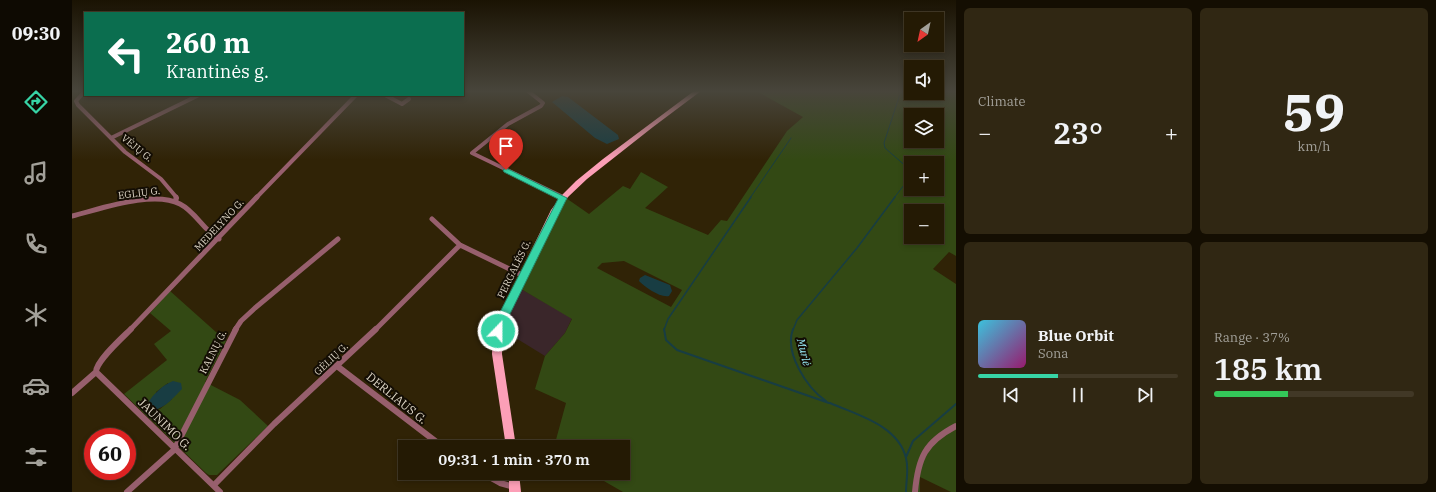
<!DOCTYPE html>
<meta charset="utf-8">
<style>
:root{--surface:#241a04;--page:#302713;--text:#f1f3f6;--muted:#a3a19a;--line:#413826;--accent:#37d4a6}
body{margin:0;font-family:"IBM Plex Serif",serif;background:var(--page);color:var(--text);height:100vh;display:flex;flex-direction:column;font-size:15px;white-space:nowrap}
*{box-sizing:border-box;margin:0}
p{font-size:13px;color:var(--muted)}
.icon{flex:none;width:22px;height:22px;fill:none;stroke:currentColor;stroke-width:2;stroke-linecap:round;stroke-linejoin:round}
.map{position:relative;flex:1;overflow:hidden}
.drawer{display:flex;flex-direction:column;gap:8px;padding:8px;background:#140e02;width:480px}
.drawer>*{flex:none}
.hud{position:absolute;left:12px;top:12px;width:380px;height:84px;border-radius:0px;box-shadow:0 2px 6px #0003,0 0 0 1px var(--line);background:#0b6e4f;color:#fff;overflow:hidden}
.needle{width:26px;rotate:213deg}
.controls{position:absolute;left:832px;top:12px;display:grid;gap:8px}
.controls a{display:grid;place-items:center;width:40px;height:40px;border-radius:0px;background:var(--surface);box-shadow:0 2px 6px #0003,0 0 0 1px var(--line);font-size:20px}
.speed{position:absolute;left:12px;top:428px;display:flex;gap:8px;font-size:20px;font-weight:700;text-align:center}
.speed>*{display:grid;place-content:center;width:52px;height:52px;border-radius:50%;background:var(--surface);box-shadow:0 2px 6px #0003,0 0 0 1px var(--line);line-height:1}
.speed .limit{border:6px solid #d22;background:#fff;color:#111}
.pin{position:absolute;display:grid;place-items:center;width:34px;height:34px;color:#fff;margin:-41px -17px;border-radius:50% 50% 50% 0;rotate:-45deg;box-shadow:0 0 4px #0007}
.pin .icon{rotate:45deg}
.me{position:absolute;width:44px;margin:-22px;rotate:22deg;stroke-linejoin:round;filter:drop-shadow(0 0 3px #0008)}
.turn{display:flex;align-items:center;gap:14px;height:84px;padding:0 16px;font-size:18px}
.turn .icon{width:52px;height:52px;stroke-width:2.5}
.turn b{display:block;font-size:28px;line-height:34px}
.big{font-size:30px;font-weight:600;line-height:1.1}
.drawer .tile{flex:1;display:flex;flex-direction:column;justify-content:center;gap:6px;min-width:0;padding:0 14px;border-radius:6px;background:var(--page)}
.drawer .dial{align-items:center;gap:0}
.dial b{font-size:52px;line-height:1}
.song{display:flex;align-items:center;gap:12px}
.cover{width:48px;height:48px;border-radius:6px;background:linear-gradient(135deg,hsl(190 70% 55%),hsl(320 70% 35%))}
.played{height:4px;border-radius:2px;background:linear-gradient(90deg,var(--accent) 40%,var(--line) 40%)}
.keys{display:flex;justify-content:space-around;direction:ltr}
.heat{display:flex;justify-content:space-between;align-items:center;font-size:22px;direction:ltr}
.charge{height:6px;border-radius:3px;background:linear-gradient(90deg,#34c759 37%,var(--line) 0)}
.drawer .tiles{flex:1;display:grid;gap:8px;grid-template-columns:repeat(2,1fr)}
.trip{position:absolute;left:326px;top:440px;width:232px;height:40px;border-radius:0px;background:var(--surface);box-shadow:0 2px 6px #0003,0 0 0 1px var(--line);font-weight:600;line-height:40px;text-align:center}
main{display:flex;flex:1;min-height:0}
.tabs{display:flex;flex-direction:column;width:72px;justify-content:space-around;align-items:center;background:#0e0a02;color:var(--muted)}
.tabs .icon{width:28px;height:28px}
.tabs .active{color:var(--accent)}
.tabs b{font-size:18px;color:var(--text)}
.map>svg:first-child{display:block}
</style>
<main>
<nav class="tabs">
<b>09:30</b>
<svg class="icon active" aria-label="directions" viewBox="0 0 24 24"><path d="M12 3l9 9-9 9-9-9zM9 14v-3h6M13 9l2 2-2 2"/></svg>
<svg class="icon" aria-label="music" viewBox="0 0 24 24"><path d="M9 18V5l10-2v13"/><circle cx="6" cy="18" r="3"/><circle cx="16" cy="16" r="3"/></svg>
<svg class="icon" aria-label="phone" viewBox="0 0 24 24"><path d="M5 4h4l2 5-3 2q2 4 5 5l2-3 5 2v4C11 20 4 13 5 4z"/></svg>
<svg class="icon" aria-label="climate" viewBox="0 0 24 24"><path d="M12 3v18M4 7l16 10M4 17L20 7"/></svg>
<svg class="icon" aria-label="car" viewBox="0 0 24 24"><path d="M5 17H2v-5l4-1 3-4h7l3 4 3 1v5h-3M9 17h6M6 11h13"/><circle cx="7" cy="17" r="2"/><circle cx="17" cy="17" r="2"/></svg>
<svg class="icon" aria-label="filters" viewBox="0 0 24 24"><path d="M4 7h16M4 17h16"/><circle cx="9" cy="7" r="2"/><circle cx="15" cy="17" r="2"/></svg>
</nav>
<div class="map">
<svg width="884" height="492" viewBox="0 0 884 492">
<rect width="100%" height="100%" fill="#302306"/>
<path fill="#3a262a" d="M 449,289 L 500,318 L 493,333 L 473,356 L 429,329 Z"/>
<path fill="#334914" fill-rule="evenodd" d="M 684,91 L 839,91 L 839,93 L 866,96 L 865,91 L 884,91 L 884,256 L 877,252 L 861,269 L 884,284 L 884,492 L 879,492 L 848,477 L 848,492 L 551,492 L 518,473 L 551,473 L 551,447 L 482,447 L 494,403 L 463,389 L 473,356 L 493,333 L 500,319 L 449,289 L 487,209 L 494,198 L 517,214 L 551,186 L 558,189 L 569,172 L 596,187 L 573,208 L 636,235 L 649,220 L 655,221 L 715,131 L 731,117 ZM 839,115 L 865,115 L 865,141 L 839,141 ZM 839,163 L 865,163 L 865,189 L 839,189 ZM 839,211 L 865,211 L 865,237 L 839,237 ZM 552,261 L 610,290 L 599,307 L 525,268 L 530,263 Z
M 98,291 L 154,341 L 133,382 L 168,400 L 196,426 L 145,475 L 137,475 L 134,473 L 52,394 L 95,360 L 82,344 L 99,331 L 78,313 ZM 96,383 L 100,399 L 88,409 L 83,410 L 84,392 Z"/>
<path fill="#183d43" d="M 490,96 L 496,97 L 546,135 L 547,139 L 535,144 L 523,138 L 480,102 Z
M 573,275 L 598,285 L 600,291 L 597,296 C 588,298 573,287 567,281 L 568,278 Z
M 101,381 L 109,383 L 110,389 C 102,397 94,407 83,410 L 76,403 C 81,394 91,385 101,381 Z"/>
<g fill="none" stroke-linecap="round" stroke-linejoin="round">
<path stroke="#183d43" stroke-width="1" d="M 829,91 L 812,143 L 813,148 L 837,169 L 839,175
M 678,198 L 719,138
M 822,198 L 839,176"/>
<path stroke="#183d43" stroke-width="1.5" d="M 592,330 L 596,319 L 679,197
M 721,330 L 725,320 L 785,248 L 823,197"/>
<path stroke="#183d43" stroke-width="2" d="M 592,329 L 594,340 L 605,350 L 757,403
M 721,329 C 712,353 735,388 754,401
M 758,403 C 785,415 826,425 834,458 C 837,469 834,481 834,492
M 834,457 L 841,441 L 884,404"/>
<path stroke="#975f6d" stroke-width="4" d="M 13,91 L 4,101 L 6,105 L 53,152 L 89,179 L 105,198
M 456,91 L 471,103 L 469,106 L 436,124 L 400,153 L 491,197
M 313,95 L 330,104 L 337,99
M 39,138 L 127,95
M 184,198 L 284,95"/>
<path stroke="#975f6d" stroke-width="5" d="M 104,202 L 104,197
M 0,216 C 29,209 81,190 108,204 C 124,212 131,230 147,239
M 360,219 L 388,245 L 452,276
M 58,330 L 185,197
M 163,330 L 169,321 L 183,308 L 266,239
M 303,330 L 388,245"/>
<path stroke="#975f6d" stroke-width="6" d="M 59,329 C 51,337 24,361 24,372 L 148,492
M 265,366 L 371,447
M 0,393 L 24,372
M 410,473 L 428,483 L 442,487
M 142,485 L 202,424 L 304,329
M 55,492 L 102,450 L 164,329
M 843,492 C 846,458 853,442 884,426"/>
<path fill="#fc9fb7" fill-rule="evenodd" d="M 622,91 L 629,91 L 581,127 L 515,179 L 496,197 L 486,211 L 434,320 L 431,331 L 430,354 L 444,447 L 434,447 L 420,354 L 421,331 L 427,317 L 479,210 L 491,194 L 504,181 L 531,159 Z
M 437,473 L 447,473 L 449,492 L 437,492 Z"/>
</g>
<linearGradient id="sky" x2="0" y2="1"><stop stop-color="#1a1303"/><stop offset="0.57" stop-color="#48453b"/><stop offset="1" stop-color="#48453b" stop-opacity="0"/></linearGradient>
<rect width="884" height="160" fill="url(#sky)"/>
<path fill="#37d4a6" stroke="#248a6c" d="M 434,168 L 495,198 L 435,320 L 430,334 L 426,335 L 422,334 L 421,331 L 424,320 L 486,199 L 432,172 L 431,170 Z"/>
<g text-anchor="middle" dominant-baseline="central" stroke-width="4" stroke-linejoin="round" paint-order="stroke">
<g font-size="10" fill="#dcd4c4" stroke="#130d04">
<text transform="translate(65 148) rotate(39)">VĖJŲ G.</text>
<text transform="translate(67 193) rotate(-7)">EGLIŲ G.</text>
<text transform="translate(147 225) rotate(-47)">MEDELYNO G.</text>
<text transform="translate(442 269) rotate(-64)">PERGALĖS G.</text>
<text transform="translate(141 352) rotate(-63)">KALNŲ G.</text>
<text transform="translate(259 359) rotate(-43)">GĖLIŲ G.</text>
</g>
<g font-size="11" font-style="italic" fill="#9beefb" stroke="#130d04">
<text transform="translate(732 352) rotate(76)">Murlė</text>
</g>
<g font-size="12" fill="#dcd4c4" stroke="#130d04">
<text transform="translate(325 398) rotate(39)">DERLIAUS G.</text>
<text transform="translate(93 424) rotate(44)">JAUNIMO G.</text>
</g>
</g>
</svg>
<div class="controls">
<a><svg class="needle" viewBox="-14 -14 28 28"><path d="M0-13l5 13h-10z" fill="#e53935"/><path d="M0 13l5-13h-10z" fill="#a3a19a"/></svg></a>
<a><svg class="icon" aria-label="sound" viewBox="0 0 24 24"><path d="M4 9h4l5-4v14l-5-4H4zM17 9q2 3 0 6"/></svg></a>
<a><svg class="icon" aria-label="layers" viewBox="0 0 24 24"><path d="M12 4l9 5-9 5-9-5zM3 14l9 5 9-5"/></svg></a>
<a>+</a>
<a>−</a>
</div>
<div class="speed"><div class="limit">60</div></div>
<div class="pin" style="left:434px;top:170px;background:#d93025"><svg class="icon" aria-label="arrive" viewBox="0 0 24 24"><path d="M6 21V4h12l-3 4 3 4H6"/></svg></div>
<svg class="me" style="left:426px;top:331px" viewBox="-20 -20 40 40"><circle r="17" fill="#37d4a6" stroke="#fff" stroke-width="3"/><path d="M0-11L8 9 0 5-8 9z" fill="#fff"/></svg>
<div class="trip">09:31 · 1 min · 370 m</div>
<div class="hud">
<div class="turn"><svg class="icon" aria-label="left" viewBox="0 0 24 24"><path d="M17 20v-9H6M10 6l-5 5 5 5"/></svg><div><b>260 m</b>Krantinės g.</div></div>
</div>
</div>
<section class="drawer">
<div class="tiles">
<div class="tile"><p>Climate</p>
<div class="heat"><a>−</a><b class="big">23°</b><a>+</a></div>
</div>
<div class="tile dial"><b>59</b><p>km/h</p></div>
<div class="tile">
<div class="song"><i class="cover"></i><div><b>Blue Orbit</b><p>Sona</p></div></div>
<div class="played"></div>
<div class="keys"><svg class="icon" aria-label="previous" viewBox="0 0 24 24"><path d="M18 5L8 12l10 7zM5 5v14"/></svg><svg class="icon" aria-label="pause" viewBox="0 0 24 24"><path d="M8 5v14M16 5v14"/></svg><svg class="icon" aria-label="next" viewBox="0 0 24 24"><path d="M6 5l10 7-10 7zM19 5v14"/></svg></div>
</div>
<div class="tile"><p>Range · 37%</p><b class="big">185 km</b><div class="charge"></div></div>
</div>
</section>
</main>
